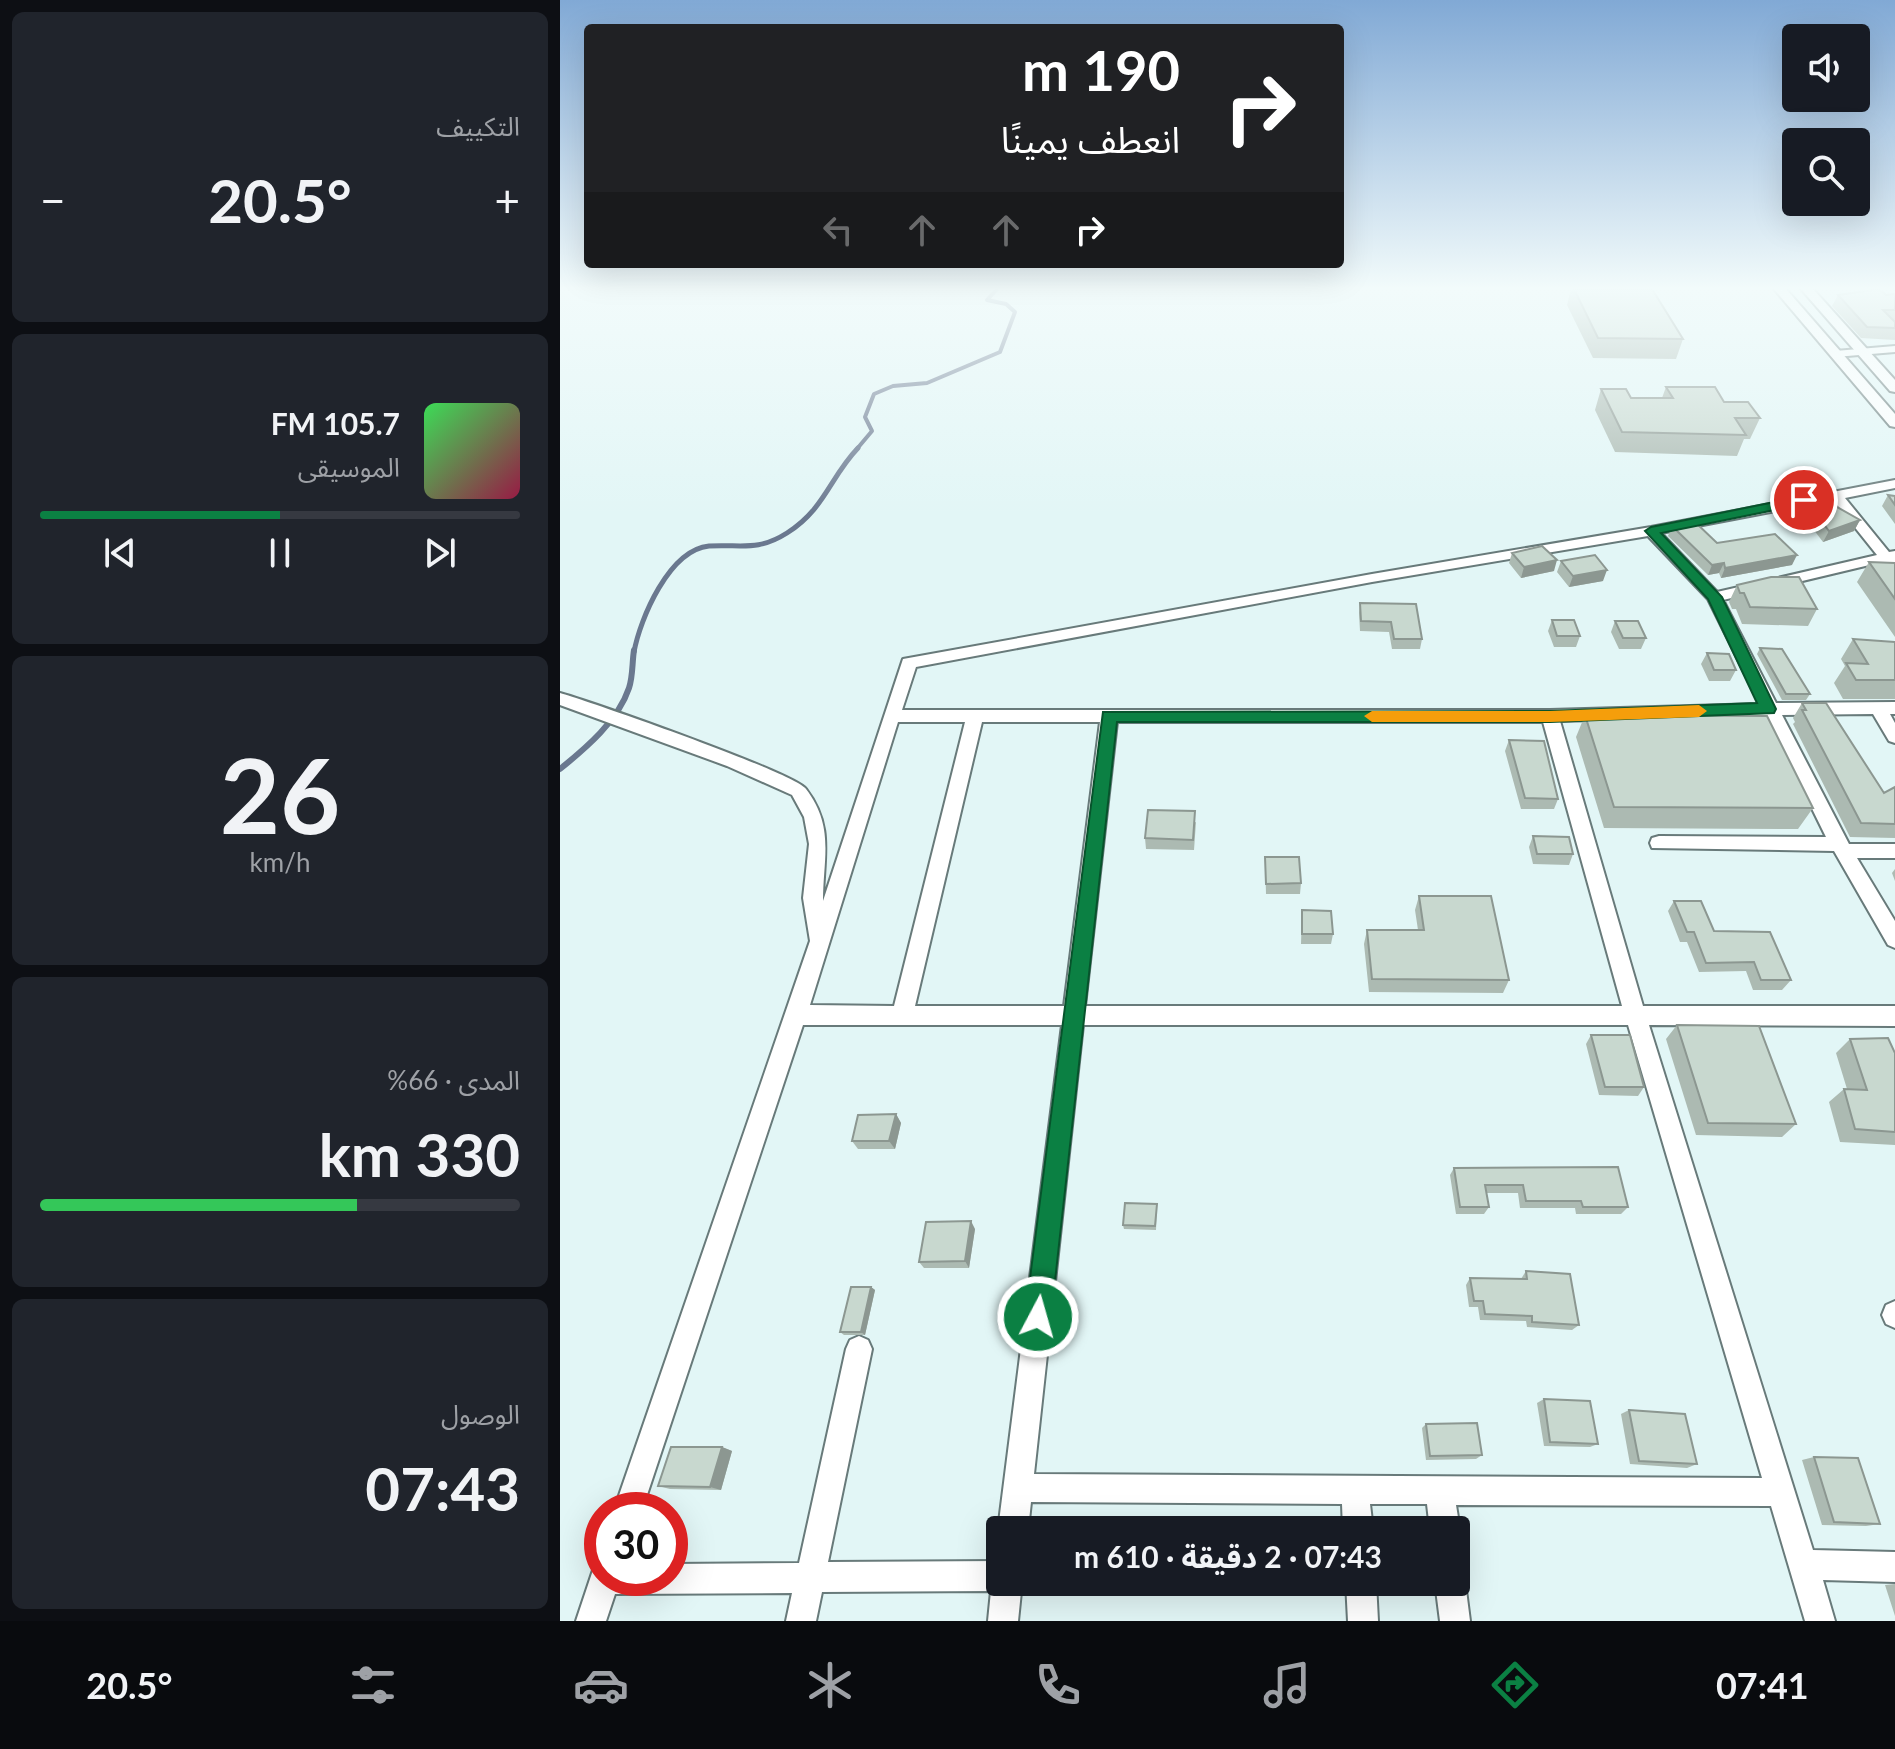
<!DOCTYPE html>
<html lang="ar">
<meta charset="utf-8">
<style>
:root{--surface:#171b24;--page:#20242c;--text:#f1f3f6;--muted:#9ea1a6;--line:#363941;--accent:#0b8043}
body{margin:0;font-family:Lato,"Noto Sans Arabic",sans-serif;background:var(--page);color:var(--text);direction:rtl;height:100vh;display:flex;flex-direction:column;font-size:30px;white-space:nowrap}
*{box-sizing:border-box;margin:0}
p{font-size:26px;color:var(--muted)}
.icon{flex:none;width:44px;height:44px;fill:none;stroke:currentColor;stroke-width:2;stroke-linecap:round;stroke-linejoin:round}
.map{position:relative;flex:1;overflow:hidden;direction:ltr}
.panel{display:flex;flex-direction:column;gap:12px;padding:12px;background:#0d0f14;width:560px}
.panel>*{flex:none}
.guide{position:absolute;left:24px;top:24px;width:760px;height:244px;border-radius:8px;box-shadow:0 8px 32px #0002;direction:rtl;background:#202124;color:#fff;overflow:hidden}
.controls{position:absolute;left:1222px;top:24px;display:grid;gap:16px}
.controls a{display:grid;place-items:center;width:88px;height:88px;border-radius:8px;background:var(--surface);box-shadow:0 8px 32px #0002;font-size:40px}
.speed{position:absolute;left:24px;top:1492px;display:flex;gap:16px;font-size:40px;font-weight:700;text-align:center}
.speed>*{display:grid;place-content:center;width:104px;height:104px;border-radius:50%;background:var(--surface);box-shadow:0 8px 32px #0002;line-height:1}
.speed .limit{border:12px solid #d22;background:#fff;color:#111}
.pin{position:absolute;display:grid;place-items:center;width:68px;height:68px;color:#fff;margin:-34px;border:4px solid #fff;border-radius:50%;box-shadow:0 2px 8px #0007}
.me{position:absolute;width:88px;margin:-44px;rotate:6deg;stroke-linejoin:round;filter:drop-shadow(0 0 6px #0008)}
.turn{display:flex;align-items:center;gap:28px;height:168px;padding:0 32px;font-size:36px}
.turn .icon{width:104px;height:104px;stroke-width:2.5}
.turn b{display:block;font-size:56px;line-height:68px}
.lanes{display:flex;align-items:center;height:76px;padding:0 32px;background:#0003;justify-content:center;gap:40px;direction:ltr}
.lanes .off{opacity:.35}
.big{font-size:60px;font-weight:700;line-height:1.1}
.panel .card{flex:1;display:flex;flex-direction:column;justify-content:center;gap:12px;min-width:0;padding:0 28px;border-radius:12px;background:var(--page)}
.panel .dial{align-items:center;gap:0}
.dial b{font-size:104px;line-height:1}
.song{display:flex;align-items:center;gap:24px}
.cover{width:96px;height:96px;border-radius:12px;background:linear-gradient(135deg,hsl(130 70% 55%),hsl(340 70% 35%))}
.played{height:8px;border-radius:4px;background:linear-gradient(90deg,var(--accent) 50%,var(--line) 50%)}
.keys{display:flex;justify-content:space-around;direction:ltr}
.heat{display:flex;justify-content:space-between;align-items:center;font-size:44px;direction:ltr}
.charge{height:12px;border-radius:6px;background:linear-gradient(90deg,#34c759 66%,var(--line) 0)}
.trip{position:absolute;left:426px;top:1516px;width:484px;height:80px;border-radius:8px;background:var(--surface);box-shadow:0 8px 32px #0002;font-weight:700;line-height:80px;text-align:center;direction:rtl}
.menu{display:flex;height:128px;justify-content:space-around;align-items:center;background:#090b0e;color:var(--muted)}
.menu .icon{width:56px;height:56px}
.menu .selected{color:var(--accent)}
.menu b{font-size:36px;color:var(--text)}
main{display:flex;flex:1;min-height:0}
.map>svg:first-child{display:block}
</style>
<main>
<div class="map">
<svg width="1335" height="1621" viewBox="0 0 1335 1621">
<rect width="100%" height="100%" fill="#e2f6f6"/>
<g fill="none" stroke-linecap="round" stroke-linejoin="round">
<path stroke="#6a788f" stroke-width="4" d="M 296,450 L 312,431 L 305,417 L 314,394 L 333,386 L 367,383 L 440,352 L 455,312 L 446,304 L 427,300 L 437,289"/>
<path stroke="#6a788f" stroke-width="5" d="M 74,652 C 80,619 109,550 149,546 C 181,544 197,552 227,533 C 265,509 270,477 298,448"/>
<path stroke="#6a788f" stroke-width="6" d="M 0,769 C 26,748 58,721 69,688 C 73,676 72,663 74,650"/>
<defs>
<path id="minor" d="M 1335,346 L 1335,352 L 1275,357 L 1270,354 L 1275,351 Z
M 1335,480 L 1335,488 L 1285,498 L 1329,552 L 1335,551 L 1335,573 L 1330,572 L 1322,562 L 1163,600 L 1216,703 L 1335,702 L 1335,714 L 1330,714 L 1335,723 L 1335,743 L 1329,741 L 1313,714 L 1222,715 L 1289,844 L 1335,844 L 1335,858 L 1297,858 L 1335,921 L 1335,948 L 1328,945 L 1274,851 L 1092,848 L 1090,843 L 1092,838 L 1099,836 L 1266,837 L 1206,715 L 1000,721 L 1083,1006 L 1335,1006 L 1335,1026 L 1089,1025 L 1253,1550 L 1335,1552 L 1335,1582 L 1263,1580 L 1275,1621 L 1245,1621 L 1211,1506 L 896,1505 L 900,1530 L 896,1539 L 896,1530 L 870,1530 L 867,1504 L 810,1504 L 813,1530 L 783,1530 L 782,1504 L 471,1502 L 468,1530 L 440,1530 L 440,1534 L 438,1530 L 502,1025 L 243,1025 L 82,1510 L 54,1510 L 250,941 L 243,898 L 249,844 L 244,817 L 232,795 L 167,766 L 0,705 L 0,693 C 31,702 235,773 246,789 C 275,827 263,858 263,901 L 343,659 L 812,574 L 1091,527 ZM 1273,500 L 1317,555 L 1157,592 L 1101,533 ZM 1088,536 L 1148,599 L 1200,704 L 990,710 L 342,710 L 356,667 L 812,582 ZM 338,722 L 405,722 L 334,1006 L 250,1005 ZM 422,722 L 540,722 L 504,1006 L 355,1006 ZM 557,722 L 983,722 L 1062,1006 L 525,1006 ZM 523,1025 L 1068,1025 L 1202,1478 L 474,1474 Z
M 1335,1301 L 1335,1328 L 1326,1324 L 1322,1315 L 1326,1305 Z
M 299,1336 L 308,1340 L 312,1349 L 268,1562 L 440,1561 L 440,1582 L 462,1582 L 458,1621 L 428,1621 L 431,1591 L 262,1592 L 256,1621 L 226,1621 L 232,1593 L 55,1594 L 46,1621 L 16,1621 L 34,1567 L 42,1564 L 42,1578 L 110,1578 L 110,1564 L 239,1563 L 286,1349 L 290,1340 Z
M 896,1569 L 901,1571 L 905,1582 L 910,1621 L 880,1621 L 875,1582 L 896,1582 Z
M 786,1582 L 816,1582 L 818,1621 L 788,1621 Z"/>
<path id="tertiary" d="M 1214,289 L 1226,289 L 1335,414 L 1335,427 L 1330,426 Z
M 1241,289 L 1253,289 L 1335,380 L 1335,392 L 1330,391 Z"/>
</defs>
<use href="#minor" stroke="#687a7a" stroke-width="4"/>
<use href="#tertiary" stroke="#687a7a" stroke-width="4"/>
<use href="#minor" fill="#fff" fill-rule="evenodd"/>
<use href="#tertiary" fill="#fff" fill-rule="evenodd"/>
</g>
<path fill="#acbab2" d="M 1011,289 L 1092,289 L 1123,339 L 1116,359 L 1033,358 L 1007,305 Z
M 1335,294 L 1335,340 L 1301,338 L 1272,306 L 1278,295 Z
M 1106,387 L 1164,402 L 1200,418 L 1190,439 L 1184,439 L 1177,456 L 1055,452 L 1035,410 L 1041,389 L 1071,398 L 1102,398 Z
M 1328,495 L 1335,496 L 1335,524 L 1322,506 Z
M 1250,506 L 1300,520 L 1294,531 L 1263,542 L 1244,517 Z
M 1112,526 L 1157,543 L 1232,565 L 1161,578 L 1159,573 L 1148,575 L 1108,536 Z
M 952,553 L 994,571 L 961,578 L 949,563 Z
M 1001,561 L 1043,581 L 1009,587 L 997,572 Z
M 1309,562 L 1335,563 L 1335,637 L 1297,582 Z
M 1177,585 L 1257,609 L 1248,626 L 1182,624 L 1176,609 L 1172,609 L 1169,602 Z
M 800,603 L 862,639 L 860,649 L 832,649 L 829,632 L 800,631 L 799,613 Z
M 992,620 L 1020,636 L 1016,647 L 994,647 L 988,631 Z
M 1055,621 L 1086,638 L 1081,649 L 1059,649 L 1051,632 Z
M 1293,639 L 1335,642 L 1335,699 L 1283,699 L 1274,683 L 1285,666 L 1281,659 Z
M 1200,648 L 1250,694 L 1246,700 L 1222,700 L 1197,654 Z
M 1147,653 L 1176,670 L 1170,681 L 1149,681 L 1141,664 Z
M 1242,703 L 1324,793 L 1335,787 L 1335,838 L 1290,837 L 1233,724 L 1235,722 L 1233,718 Z
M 1025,715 L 1253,808 L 1238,829 L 1044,828 L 1016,737 Z
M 949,740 L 998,799 L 994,809 L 961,809 L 945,751 Z
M 636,822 L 634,850 L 586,849 L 585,838 Z
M 973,836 L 1013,854 L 1009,865 L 973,864 L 969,847 Z
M 705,857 L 741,883 L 740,894 L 706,894 Z
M 1335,869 L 1335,881 L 1332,873 Z
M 859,896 L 949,980 L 943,993 L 809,992 L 804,944 L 807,930 L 858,930 L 855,910 Z
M 1114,901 L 1154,931 L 1231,980 L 1222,990 L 1193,990 L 1186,971 L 1139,972 L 1127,942 L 1120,942 L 1108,911 Z
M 742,910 L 773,934 L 771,944 L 741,944 Z
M 1117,1025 L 1236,1124 L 1222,1137 L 1136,1135 L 1106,1039 Z
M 1031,1035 L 1084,1087 L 1078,1096 L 1039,1095 L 1026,1044 Z
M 1290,1039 L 1335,1053 L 1335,1145 L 1280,1142 L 1269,1102 L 1284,1089 L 1287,1089 L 1276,1053 Z
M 336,1114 L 341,1123 L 335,1149 L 298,1149 L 292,1141 Z
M 894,1168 L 1068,1207 L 1061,1214 L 1016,1214 L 1015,1208 L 960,1208 L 958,1193 L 926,1193 L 929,1207 L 924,1214 L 896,1214 L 890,1175 Z
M 597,1207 L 596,1230 L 564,1229 L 563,1225 Z
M 415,1229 L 409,1268 L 364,1268 L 359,1262 Z
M 966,1271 L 1019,1325 L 1012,1330 L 967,1327 L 966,1321 L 920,1320 L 918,1307 L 909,1307 L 906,1285 L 910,1278 L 961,1279 Z
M 311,1287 L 315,1290 L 305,1335 L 284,1335 L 280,1332 Z
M 984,1399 L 1038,1444 L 1030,1447 L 984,1446 L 977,1403 Z
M 1069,1410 L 1137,1464 L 1127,1468 L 1070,1464 L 1061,1414 Z
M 866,1424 L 922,1455 L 916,1459 L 866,1460 L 862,1428 Z
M 162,1447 L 172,1451 L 161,1490 L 110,1489 L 98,1486 Z
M 1254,1457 L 1320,1524 L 1306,1526 L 1262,1525 L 1242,1460 Z
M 1335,1584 L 1335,1616 L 1325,1585 Z"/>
<path fill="#8c9791" d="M 1300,520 L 1294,531 L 1263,542 L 1269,531 Z
M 1237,555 L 1232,565 L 1161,578 L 1165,568 Z
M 997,560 L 994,571 L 961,578 L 964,567 Z
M 1164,563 L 1159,573 L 1148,575 L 1152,565 Z
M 1047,570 L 1043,581 L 1009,587 L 1013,576 Z
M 336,1114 L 341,1123 L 335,1149 L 329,1141 Z
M 411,1221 L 415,1229 L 409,1268 L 405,1261 Z
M 311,1287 L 315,1290 L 305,1335 L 301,1332 Z
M 162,1447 L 172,1451 L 161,1490 L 150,1487 Z"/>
<path fill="#c8d8cf" stroke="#8c9791" stroke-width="2" d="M 1014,289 L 1092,289 L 1123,339 L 1038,338 Z
M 1319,289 L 1326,295 L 1335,294 L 1335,310 L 1323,310 L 1335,322 L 1335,328 L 1307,327 L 1278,295 Z
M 1106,387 L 1155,387 L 1164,402 L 1188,402 L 1200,418 L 1175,418 L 1186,435 L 1062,432 L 1041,389 L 1066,389 L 1071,398 L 1113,398 Z
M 1328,495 L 1335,496 L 1335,505 Z
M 1250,506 L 1277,507 L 1300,520 L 1269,531 Z
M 1134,521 L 1157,543 L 1215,534 L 1237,555 L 1165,568 L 1164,563 L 1152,565 L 1112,526 Z
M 982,546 L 997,560 L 964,567 L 952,553 Z
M 1035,555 L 1047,570 L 1013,576 L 1001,561 Z
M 1309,562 L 1335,563 L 1335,599 Z
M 1211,577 L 1239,577 L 1257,609 L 1190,607 L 1184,593 L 1180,593 L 1177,585 Z
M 800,603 L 856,604 L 862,639 L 834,639 L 831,622 L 801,621 Z
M 992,620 L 1014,620 L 1020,636 L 997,636 Z
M 1055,621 L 1078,621 L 1086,638 L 1063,638 Z
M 1293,639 L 1335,642 L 1335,680 L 1296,680 L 1286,663 L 1308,664 Z
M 1200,648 L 1222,649 L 1250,694 L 1226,694 Z
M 1147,653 L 1169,654 L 1176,670 L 1154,670 Z
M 1242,703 L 1266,703 L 1324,793 L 1335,787 L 1335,824 L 1301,823 L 1242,710 L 1246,710 Z
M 1025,715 L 1207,716 L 1253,808 L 1054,807 Z
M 949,740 L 984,741 L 998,799 L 965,798 Z
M 588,810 L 635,811 L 633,840 L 585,838 Z
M 973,836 L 1009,837 L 1013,854 L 977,854 Z
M 705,857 L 739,857 L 741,883 L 706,884 Z
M 859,896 L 931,896 L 949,980 L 812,979 L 807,930 L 864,930 Z
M 1114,901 L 1141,901 L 1154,931 L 1210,932 L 1231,980 L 1201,980 L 1194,962 L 1146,963 L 1134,932 L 1127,932 Z
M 742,910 L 771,911 L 773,934 L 742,934 Z
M 1117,1025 L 1199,1026 L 1236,1124 L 1148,1123 Z
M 1031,1035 L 1070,1035 L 1084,1087 L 1045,1087 Z
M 1328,1038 L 1335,1053 L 1335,1132 L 1295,1129 L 1284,1089 L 1307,1090 L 1290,1039 Z
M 336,1114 L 329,1141 L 292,1141 L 298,1115 Z
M 1058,1167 L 1068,1207 L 1023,1207 L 1021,1201 L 966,1201 L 963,1185 L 925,1185 L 929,1207 L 900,1207 L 894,1168 Z
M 565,1203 L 597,1204 L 595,1226 L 563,1225 Z
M 411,1221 L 405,1261 L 359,1262 L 366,1222 Z
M 966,1271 L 1010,1274 L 1019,1325 L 972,1322 L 972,1316 L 925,1314 L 923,1301 L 914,1301 L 910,1278 L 967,1279 Z
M 291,1287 L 311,1287 L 301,1332 L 280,1332 Z
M 984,1399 L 1030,1401 L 1038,1444 L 990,1442 Z
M 1069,1410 L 1125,1414 L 1137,1464 L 1079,1461 Z
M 917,1423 L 922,1455 L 870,1456 L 866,1424 Z
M 111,1447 L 162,1447 L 150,1487 L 98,1486 Z
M 1254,1457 L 1298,1458 L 1320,1524 L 1274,1522 Z"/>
<linearGradient id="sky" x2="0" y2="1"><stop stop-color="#81a9d5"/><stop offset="0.56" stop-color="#f2fbfb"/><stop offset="1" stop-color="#f2fbfb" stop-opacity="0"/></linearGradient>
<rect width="1335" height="515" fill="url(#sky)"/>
<path fill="#0b8043" stroke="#07532c" stroke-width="2" d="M 1244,496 L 1249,498 L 1249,503 L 1101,533 L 1162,597 L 1216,709 L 1214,713 L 990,722 L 557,722 L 491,1317 L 487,1326 L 478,1330 L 468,1326 L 465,1317 L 543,712 L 990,711 L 1197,703 L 1148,599 L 1085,531 L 1091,527 Z"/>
<path fill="#f59e0b" d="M 1139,705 L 1147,711 L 1139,717 L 990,722 L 812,722 L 804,716 L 812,711 L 990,711 Z"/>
</svg>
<div class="controls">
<a><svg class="icon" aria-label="sound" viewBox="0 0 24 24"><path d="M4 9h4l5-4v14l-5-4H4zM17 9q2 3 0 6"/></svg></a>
<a><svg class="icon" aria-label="search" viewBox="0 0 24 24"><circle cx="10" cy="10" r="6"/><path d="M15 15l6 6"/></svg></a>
</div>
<div class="speed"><div class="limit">30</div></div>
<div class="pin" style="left:1244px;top:500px;background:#d93025"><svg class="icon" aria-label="arrive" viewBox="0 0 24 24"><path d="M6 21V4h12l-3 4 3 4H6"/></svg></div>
<svg class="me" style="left:478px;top:1317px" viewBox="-20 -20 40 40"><circle r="17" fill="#0b8043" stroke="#fff" stroke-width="3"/><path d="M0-11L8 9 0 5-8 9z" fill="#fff"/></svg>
<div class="trip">07:43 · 2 دقيقة · 610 m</div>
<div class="guide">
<div class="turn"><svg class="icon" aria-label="right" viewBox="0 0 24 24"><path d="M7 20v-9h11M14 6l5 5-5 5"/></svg><div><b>190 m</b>انعطف يمينًا</div></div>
<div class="lanes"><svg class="icon off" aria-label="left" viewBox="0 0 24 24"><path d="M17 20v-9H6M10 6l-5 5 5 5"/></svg><svg class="icon off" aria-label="ahead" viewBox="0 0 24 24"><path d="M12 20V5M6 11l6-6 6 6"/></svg><svg class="icon off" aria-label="ahead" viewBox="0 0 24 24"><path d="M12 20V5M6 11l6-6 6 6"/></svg><svg class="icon" aria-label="right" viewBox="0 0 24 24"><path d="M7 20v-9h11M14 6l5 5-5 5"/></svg></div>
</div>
</div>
<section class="panel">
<div class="card"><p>التكييف</p>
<div class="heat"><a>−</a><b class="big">20.5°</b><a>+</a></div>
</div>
<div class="card">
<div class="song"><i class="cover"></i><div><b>105.7 FM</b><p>الموسيقى</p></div></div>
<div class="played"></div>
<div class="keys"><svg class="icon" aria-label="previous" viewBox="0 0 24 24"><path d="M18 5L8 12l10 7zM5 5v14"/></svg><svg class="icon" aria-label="pause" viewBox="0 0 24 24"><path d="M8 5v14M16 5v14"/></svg><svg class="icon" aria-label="next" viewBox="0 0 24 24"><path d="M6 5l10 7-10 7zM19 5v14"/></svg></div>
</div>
<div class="card dial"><b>26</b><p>km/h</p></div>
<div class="card"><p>المدى · 66%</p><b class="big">330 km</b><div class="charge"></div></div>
<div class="card"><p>الوصول</p><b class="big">07:43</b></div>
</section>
</main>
<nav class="menu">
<b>07:41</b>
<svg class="icon selected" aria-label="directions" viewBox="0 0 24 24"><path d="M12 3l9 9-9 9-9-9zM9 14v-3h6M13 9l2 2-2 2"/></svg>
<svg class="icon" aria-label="music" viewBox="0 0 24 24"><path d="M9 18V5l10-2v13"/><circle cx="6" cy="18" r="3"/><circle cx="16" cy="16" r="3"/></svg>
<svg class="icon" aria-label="phone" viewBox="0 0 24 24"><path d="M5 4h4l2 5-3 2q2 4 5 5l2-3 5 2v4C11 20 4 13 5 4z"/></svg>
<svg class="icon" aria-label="climate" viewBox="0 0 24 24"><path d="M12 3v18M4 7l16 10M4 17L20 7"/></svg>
<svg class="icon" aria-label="car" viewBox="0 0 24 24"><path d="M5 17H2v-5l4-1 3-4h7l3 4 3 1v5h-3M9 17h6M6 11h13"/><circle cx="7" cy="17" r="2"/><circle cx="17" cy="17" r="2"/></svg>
<svg class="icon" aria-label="filters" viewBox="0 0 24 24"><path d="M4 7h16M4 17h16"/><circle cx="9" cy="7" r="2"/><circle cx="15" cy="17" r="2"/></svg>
<b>20.5°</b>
</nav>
